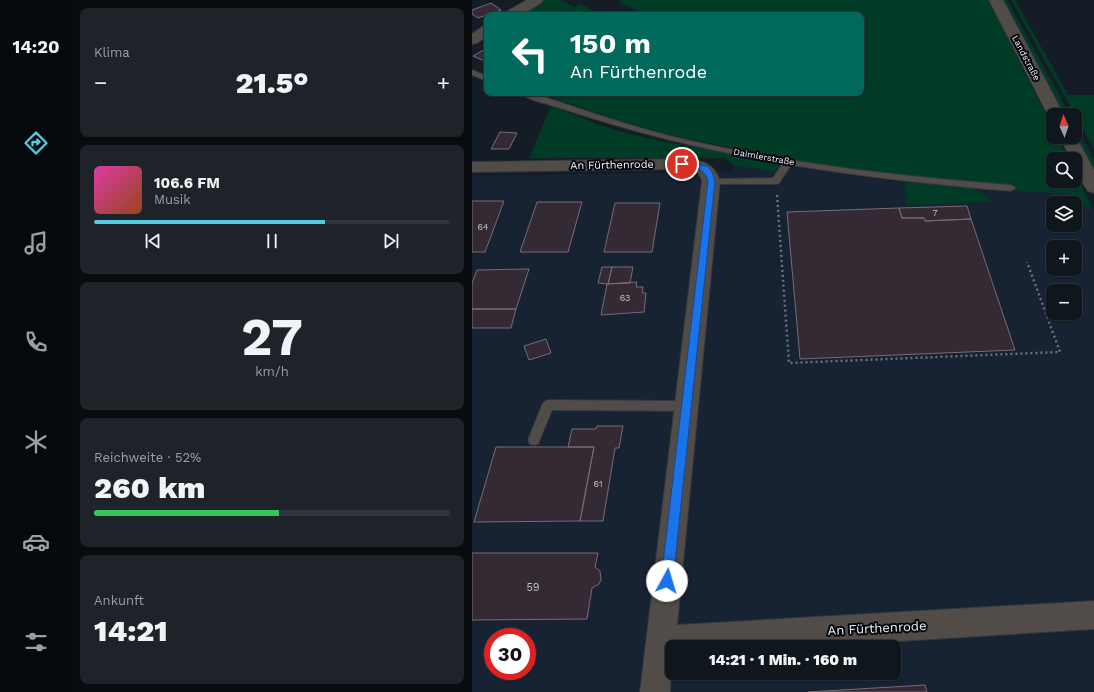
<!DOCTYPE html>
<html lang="de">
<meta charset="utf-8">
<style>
:root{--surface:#0f161c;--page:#1d2329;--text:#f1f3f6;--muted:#9b9fa3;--line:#2f353b;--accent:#54cade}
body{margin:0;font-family:"Work Sans",sans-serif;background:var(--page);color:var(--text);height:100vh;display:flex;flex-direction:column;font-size:15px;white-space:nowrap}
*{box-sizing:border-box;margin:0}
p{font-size:13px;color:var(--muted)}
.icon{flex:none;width:22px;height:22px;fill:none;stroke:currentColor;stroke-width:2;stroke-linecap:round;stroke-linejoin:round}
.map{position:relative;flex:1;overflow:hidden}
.sheet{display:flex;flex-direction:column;gap:8px;padding:8px;background:#080c0f;width:400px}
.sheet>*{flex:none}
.top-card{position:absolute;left:12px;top:12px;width:380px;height:84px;border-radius:8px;box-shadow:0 1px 3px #0004,0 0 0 1px var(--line);background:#00695c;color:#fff;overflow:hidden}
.needle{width:26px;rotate:357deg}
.buttons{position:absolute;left:574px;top:108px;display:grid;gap:8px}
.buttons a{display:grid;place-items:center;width:36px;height:36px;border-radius:8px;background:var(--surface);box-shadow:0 1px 3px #0004,0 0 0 1px var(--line);font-size:20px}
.speed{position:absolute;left:12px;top:628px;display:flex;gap:8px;font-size:20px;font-weight:700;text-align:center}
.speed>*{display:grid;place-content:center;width:52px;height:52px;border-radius:50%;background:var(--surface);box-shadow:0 1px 3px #0004,0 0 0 1px var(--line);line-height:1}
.speed .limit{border:6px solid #d22;background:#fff;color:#111}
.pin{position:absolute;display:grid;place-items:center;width:34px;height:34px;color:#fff;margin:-17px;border:2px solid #fff;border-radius:50%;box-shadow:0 1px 4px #0007}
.me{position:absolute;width:44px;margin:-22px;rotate:6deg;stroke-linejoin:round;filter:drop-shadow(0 0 3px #0008)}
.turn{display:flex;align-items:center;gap:14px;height:84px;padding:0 20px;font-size:18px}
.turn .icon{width:52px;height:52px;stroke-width:2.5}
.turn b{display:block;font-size:28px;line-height:34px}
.big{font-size:30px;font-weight:800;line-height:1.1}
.sheet .tile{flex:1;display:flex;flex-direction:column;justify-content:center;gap:6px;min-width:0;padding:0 14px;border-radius:8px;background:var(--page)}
.sheet .dial{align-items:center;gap:0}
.dial b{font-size:52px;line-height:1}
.song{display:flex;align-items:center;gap:12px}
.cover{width:48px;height:48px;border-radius:6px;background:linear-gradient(135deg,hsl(320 70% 55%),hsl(20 70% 35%))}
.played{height:4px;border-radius:2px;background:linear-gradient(90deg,var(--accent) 65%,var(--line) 65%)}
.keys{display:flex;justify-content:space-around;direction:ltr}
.heat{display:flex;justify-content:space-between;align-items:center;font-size:22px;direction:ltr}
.charge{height:6px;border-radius:3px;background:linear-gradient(90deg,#34c759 52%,var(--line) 0)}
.trip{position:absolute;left:193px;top:640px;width:236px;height:40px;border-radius:8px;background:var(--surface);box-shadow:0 1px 3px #0004,0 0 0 1px var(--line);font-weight:800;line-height:40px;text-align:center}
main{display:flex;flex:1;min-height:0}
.tabs{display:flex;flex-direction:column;width:72px;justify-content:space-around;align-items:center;background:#06090b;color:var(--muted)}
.tabs .icon{width:28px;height:28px}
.tabs .current{color:var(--accent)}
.tabs b{font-size:18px;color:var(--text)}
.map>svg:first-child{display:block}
</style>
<main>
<nav class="tabs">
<b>14:20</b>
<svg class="icon current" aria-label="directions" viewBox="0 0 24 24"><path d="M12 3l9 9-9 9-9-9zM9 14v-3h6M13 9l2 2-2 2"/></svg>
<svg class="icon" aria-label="music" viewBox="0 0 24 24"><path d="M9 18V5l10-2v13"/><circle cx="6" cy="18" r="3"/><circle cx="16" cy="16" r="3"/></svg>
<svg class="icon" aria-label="phone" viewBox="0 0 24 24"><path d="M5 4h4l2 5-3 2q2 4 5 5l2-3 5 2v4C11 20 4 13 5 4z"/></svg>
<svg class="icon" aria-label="climate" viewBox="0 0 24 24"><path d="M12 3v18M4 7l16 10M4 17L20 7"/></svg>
<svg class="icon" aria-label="car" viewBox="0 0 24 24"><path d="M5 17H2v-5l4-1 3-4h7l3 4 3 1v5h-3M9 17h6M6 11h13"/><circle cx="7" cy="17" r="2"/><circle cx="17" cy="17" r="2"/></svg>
<svg class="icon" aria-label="filters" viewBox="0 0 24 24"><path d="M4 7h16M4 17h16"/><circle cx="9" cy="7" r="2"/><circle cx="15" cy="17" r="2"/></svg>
</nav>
<section class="sheet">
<div class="tile"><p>Klima</p>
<div class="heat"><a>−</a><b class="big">21.5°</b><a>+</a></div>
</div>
<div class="tile">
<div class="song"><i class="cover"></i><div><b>106.6 FM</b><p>Musik</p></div></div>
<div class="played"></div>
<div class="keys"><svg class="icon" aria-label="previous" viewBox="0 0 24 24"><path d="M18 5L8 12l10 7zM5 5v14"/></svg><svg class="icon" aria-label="pause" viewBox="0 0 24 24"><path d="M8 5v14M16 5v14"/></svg><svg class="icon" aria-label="next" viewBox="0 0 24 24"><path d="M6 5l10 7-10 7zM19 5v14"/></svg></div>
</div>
<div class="tile dial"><b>27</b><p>km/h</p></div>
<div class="tile"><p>Reichweite · 52%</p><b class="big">260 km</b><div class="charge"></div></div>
<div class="tile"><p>Ankunft</p><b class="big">14:21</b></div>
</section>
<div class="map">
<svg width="622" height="692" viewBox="0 0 622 692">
<rect width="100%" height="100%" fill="#141d26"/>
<path fill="#172332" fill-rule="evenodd" d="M 262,165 L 302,172 L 307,165 L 422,181 L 596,194 L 602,203 L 581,203 L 581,225 L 603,225 L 603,204 L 606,208 L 620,207 L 622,211 L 622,692 L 0,692 L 0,176 L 261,172 ZM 581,247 L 603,247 L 603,269 L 581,269 ZM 581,291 L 603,291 L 603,313 L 581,313 ZM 21,637 L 55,637 L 55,671 L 21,671 ZM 200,647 L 422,647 L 422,673 L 200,673 Z"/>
<path fill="#003b26" d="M 72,0 L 89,0 L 102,7 L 109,4 L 129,15 L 69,15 L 54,10 Z
M 150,0 L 516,0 L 581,129 L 581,137 L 585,137 L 596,159 L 581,159 L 581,181 L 603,181 L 603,173 L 620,207 L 606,208 L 596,194 L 543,191 L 542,185 L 420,175 L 342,164 L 197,135 L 146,120 L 66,93 L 389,93 L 389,15 L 174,15 L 147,2 Z
M 531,0 L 535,0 L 598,115 L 592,115 Z
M 539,0 L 543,0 L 596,95 L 622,95 L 622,149 Z
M 79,106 C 103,115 127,126 151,132 C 202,146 256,151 307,165 L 302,172 L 262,165 L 253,158 L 57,158 Z
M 603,125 L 622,160 L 622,170 L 603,135 Z
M 432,182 L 497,187 L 517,197 L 518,202 L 435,205 Z"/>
<path fill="#342a34" stroke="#776b77" d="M 19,3 L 29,10 L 6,18 L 0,14 L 0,10 Z
M 15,48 L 15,62 L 1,56 Z
M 28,132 L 45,133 L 37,149 L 19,149 Z
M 0,201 L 32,201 L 13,252 L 0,252 Z
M 65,202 L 110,202 L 96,252 L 48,252 Z
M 143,203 L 188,203 L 180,252 L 132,252 Z
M 495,206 L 499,219 L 453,221 L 452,218 L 430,218 L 427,208 Z
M 427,208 L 430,218 L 452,218 L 453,221 L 499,219 L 543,350 L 328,359 L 315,212 Z
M 130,267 L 140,267 L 136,284 L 126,283 Z
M 140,267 L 161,267 L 158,283 L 136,284 Z
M 57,269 L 44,309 L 0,309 L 0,283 L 5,270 Z
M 165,282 L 164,287 L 171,287 L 170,293 L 174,293 L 172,312 L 129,315 L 135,284 Z
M 0,309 L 44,309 L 39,328 L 0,328 Z
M 74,339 L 79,353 L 57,360 L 52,346 Z
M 125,426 L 151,426 L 147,448 L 143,448 L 131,521 L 108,521 L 122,447 L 96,447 L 100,429 L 124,429 Z
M 24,447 L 122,447 L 108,521 L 2,522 Z
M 0,553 L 126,553 L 123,567 L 128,571 L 129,580 L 127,584 L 120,588 L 115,619 L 0,620 Z
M 453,685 L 455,692 L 336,692 Z"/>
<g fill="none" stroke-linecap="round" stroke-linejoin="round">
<defs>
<path id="service" d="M 0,70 L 15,76 L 15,81 L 0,75 Z
M 48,93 L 60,93 C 106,108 151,124 198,136 C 310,163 425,176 539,185 L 544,188 L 539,191 C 465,185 392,177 319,165 L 307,183 L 304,184 L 239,184 L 235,181 L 236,179 L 301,178 L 311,163 C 235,151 161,132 88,108 C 78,104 55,100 48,93 Z
M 76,400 L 214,401 L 218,403 L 220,406 L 218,409 L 214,411 L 80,410 L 66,444 L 62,445 L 58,444 L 56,440 L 70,405 L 72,402 Z"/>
<path id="minor" d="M 55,0 L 71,0 L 69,3 L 49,15 L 32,15 L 34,12 Z
M 15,26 L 15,36 L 5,43 L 0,44 L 0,34 L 10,27 Z
M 210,159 C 228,160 242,162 248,181 L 205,625 L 622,601 L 622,629 L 332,647 L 200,647 L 198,692 L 168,692 L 230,181 C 227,170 220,170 210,169 L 0,172 L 0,162 Z"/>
<path id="tertiary" d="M 517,0 L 531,0 L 592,115 L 581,115 L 581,119 L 576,115 Z
M 603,135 L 622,170 L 622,193 L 616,191 C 609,181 603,171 603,159 L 599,159 L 588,137 L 603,137 Z"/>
</defs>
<use href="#service" stroke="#2e3740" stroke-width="2"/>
<use href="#minor" stroke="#2e3740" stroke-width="2"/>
<use href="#tertiary" stroke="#2e3740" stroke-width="2"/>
<path stroke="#6b727b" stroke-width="2.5" stroke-dasharray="2 3" stroke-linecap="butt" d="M 305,195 L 317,363 L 588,352 L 555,262"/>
<use href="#service" fill="#514c47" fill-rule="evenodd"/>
<use href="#minor" fill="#514c47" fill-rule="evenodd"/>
<use href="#tertiary" fill="#514c47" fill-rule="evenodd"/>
</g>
<path fill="#1a73e8" stroke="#114b97" d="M 208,162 L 235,166 L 240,172 L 243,181 L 201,581 L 199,585 L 195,587 L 191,585 L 189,581 L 236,181 C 231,165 222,169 208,165 Z"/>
<g text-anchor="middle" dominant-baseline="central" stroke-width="4" stroke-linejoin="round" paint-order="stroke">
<g font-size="9" fill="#eff5fc" stroke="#04070b">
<text transform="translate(554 58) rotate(62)">Landstraße</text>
<text transform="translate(292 157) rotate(10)">Daimlerstraße</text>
</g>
<g font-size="9" fill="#c0c2ca">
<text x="463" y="213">7</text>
<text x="11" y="227">64</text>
<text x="153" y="298">63</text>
<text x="126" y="484">61</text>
</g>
<g font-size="11" fill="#eff5fc" stroke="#04070b">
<text transform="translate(140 165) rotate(-1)">An Fürthenrode</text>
</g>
<g font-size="11" fill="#c0c2ca">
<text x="61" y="587">59</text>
</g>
<g font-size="13" fill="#eff5fc" stroke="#04070b">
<text transform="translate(405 628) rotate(-3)">An Fürthenrode</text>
</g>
</g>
</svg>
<div class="buttons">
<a><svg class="needle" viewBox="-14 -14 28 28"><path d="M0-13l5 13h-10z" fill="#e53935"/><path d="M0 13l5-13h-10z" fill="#9b9fa3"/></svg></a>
<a><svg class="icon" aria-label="search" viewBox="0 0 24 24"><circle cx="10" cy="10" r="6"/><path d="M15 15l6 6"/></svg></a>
<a><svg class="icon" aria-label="layers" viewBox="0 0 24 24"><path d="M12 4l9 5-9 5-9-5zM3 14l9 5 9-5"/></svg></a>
<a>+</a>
<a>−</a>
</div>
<div class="speed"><div class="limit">30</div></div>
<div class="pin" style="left:210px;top:164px;background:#d93025"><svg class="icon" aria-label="arrive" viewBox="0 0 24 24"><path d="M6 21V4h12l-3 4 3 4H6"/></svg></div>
<svg class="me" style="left:195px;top:581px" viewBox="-20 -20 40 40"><circle r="19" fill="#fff"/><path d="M0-13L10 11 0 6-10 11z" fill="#1a73e8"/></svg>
<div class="trip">14:21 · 1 Min. · 160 m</div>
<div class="top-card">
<div class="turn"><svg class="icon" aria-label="left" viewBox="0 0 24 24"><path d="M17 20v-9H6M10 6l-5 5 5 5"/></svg><div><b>150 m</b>An Fürthenrode</div></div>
</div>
</div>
</main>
